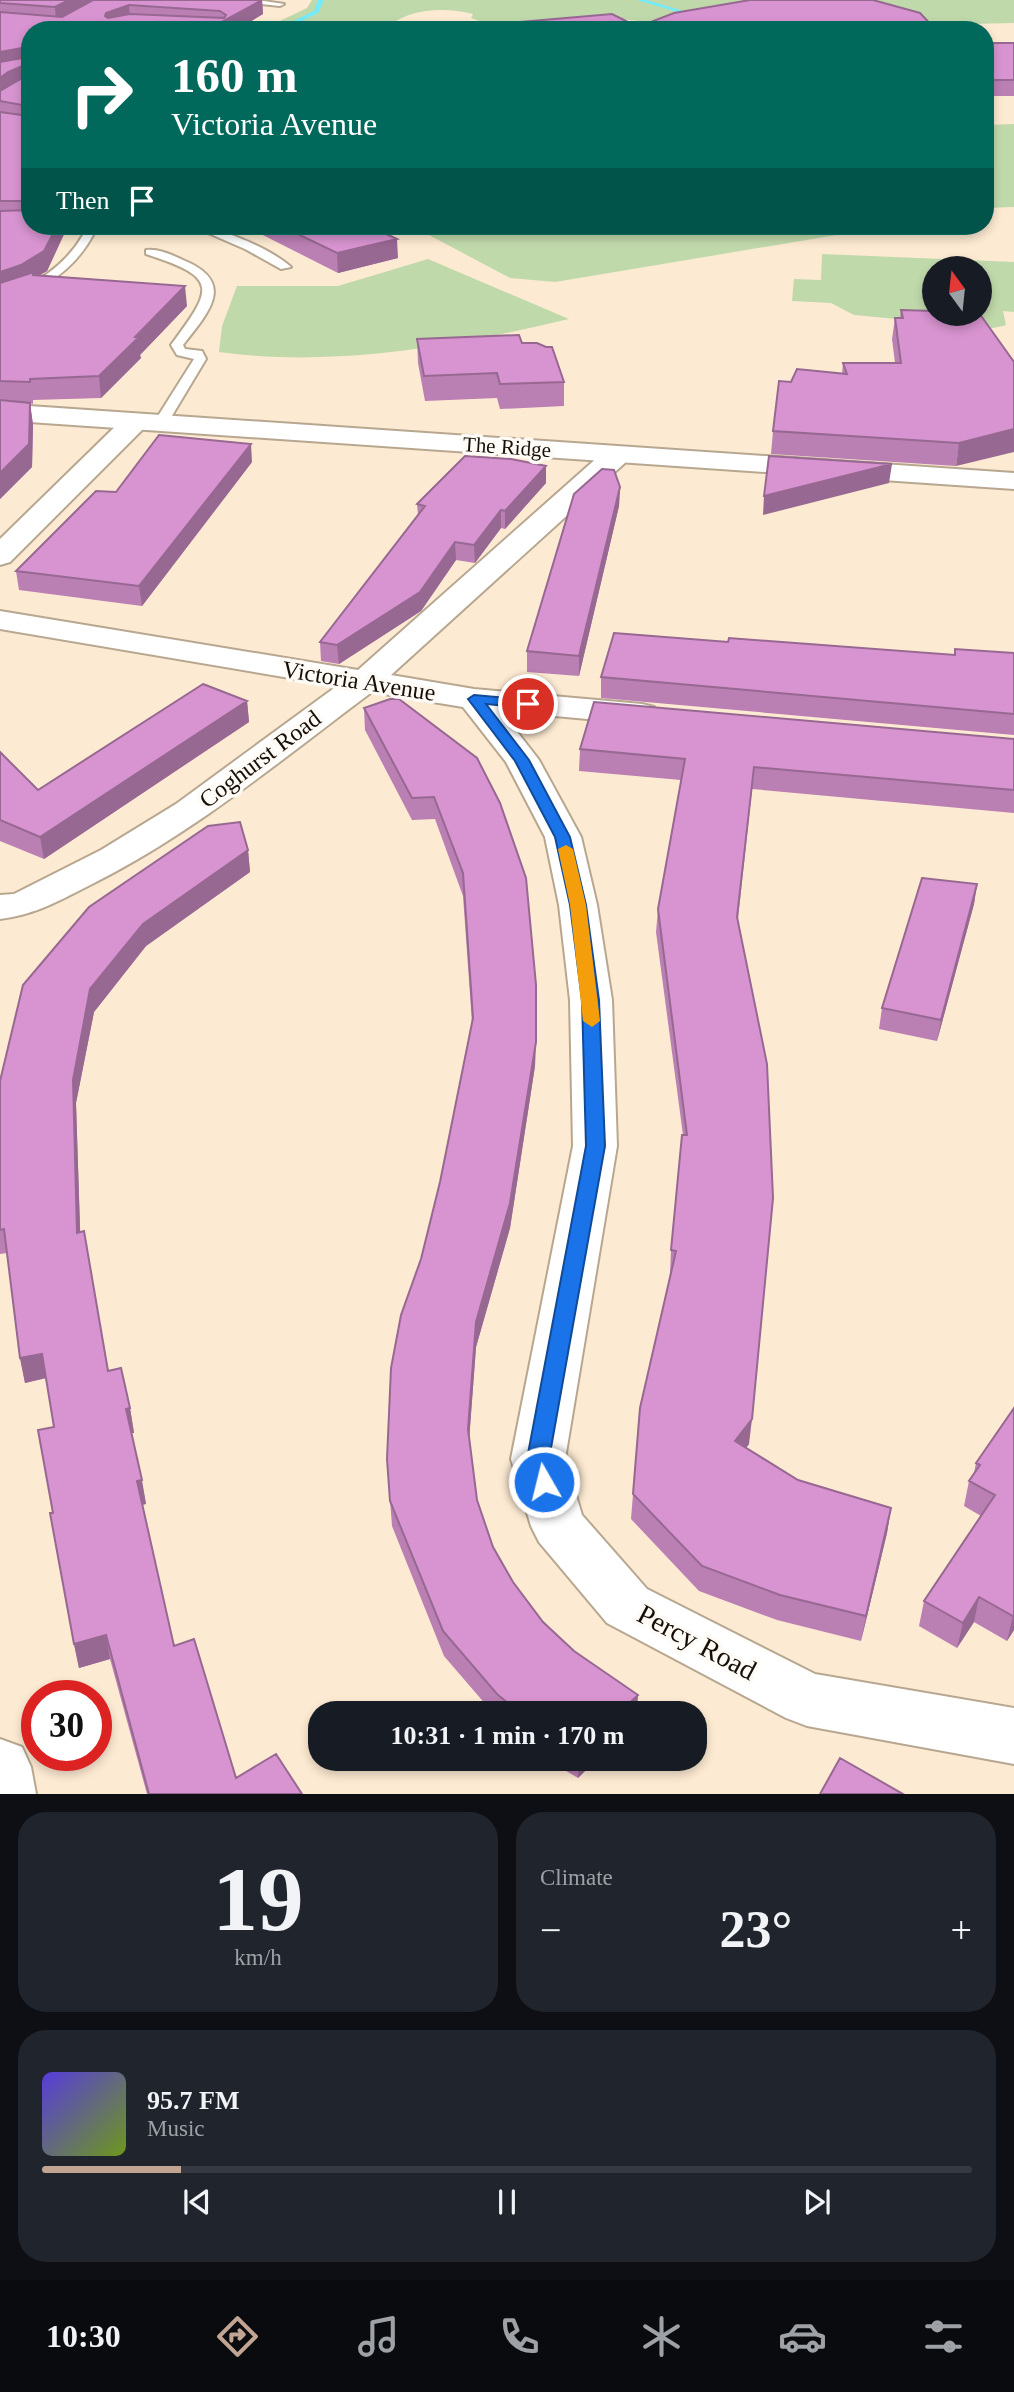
<!DOCTYPE html>
<meta charset="utf-8">
<style>
:root{--surface:#171b24;--page:#20242c;--text:#f1f3f6;--muted:#9ea1a6;--line:#363941;--accent:#c2a493}
body{margin:0;font-family:"Times New Roman",serif;background:var(--page);color:var(--text);height:100vh;display:flex;flex-direction:column;font-size:26px;white-space:nowrap}
*{box-sizing:border-box;margin:0}
p{font-size:23px;color:var(--muted)}
.icon{flex:none;width:38px;height:38px;fill:none;stroke:currentColor;stroke-width:2;stroke-linecap:round;stroke-linejoin:round}
.map{position:relative;height:1794px;overflow:hidden}
.drawer{display:flex;flex-direction:column;gap:18px;padding:18px;background:#0d0f14;flex:1}
.drawer>*{flex:none}
.top-card{position:absolute;left:21px;top:21px;width:973px;height:214px;border-radius:28px;box-shadow:0 4px 10px #0003;background:#00695c;color:#fff;overflow:hidden}
.needle{width:46px;rotate:345deg}
.controls{position:absolute;left:922px;top:256px;display:grid;gap:14px}
.controls a{display:grid;place-items:center;width:70px;height:70px;border-radius:50%;background:var(--surface);box-shadow:0 4px 10px #0003;font-size:35px}
.speed{position:absolute;left:21px;top:1680px;display:flex;gap:14px;font-size:35px;font-weight:700;text-align:center}
.speed>*{display:grid;place-content:center;width:91px;height:91px;border-radius:50%;background:var(--surface);box-shadow:0 4px 10px #0003;line-height:1}
.speed .limit{border:10px solid #d22;background:#fff;color:#111}
.pin{position:absolute;display:grid;place-items:center;width:60px;height:60px;color:#fff;margin:-30px;border:4px solid #fff;border-radius:50%;box-shadow:0 2px 7px #0007}
.me{position:absolute;width:77px;margin:-38px;rotate:352deg;stroke-linejoin:round;filter:drop-shadow(0 0 5px #0008)}
.turn{display:flex;align-items:center;gap:24px;height:147px;padding:0 35px;font-size:32px}
.turn .icon{width:91px;height:91px;stroke-width:2.5}
.turn b{display:block;font-size:49px;line-height:60px}
.then{display:flex;align-items:center;height:66px;padding:0 35px;background:#0003;gap:14px;font-size:26px}
.big{font-size:52px;font-weight:600;line-height:1.1}
.drawer .widget{flex:1;display:flex;flex-direction:column;justify-content:center;gap:10px;min-width:0;padding:0 24px;border-radius:28px;background:var(--page)}
.drawer .dial{align-items:center;gap:0}
.dial b{font-size:91px;line-height:1}
.song{display:flex;align-items:center;gap:21px}
.cover{width:84px;height:84px;border-radius:10px;background:linear-gradient(135deg,hsl(250 70% 55%),hsl(80 70% 35%))}
.played{height:7px;border-radius:4px;background:linear-gradient(90deg,var(--accent) 15%,var(--line) 15%)}
.keys{display:flex;justify-content:space-around;direction:ltr}
.heat{display:flex;justify-content:space-between;align-items:center;font-size:38px;direction:ltr}
.drawer .tiles{flex:1;display:grid;gap:18px;grid-template-columns:1fr 1fr}
.widget:last-child{grid-column:span 2}
.trip{position:absolute;left:308px;top:1701px;width:399px;height:70px;border-radius:28px;background:var(--surface);box-shadow:0 4px 10px #0003;font-weight:600;line-height:70px;text-align:center}
.tab-bar{display:flex;height:112px;justify-content:space-around;align-items:center;background:#090b0e;color:var(--muted)}
.tab-bar .icon{width:49px;height:49px}
.tab-bar .selected{color:var(--accent)}
.tab-bar b{font-size:32px;color:var(--text)}
.map>svg:first-child{display:block}
</style>
<div class="map">
<svg width="1014" height="1794" viewBox="0 0 1014 1794">
<rect width="100%" height="100%" fill="#fdead2"/>
<path fill="#c0d9ab" fill-rule="evenodd" d="M 312,0 L 822,0 L 731,30 L 620,19 L 441,30 L 480,21 L 471,18 L 473,14 C 452,9 429,8 409,15 C 395,20 385,29 369,30 C 334,32 297,30 261,30 L 307,8 Z
M 824,0 L 1014,0 L 1014,23 L 926,25 Z
M 1014,124 L 1014,207 L 985,208 L 985,125 Z
M 412,226 L 861,226 L 854,232 L 555,282 L 510,278 Z
M 822,254 L 1014,262 L 1014,312 L 1003,311 L 1006,325 C 988,331 955,331 939,323 L 854,315 L 831,303 L 792,301 L 794,279 L 821,280 ZM 934,268 L 980,268 L 980,313 L 934,313 Z
M 428,259 L 569,319 C 456,346 335,368 219,352 L 222,326 L 237,286 L 338,286 Z"/>
<g fill="none" stroke-linecap="round" stroke-linejoin="round">
<path fill="#71ebfd" fill-rule="evenodd" d="M 318,0 L 324,0 L 318,13 L 283,30 L 275,30 L 314,11 Z
M 637,0 L 646,0 L 700,16 L 695,17 Z"/>
<defs>
<path id="service" d="M 221,0 L 257,0 L 284,4 L 280,6 Z
M 49,226 L 95,226 L 89,229 L 93,235 C 73,272 40,292 0,302 L 0,295 C 34,287 65,266 83,235 L 80,231 L 54,229 Z
M 192,226 C 218,226 271,249 291,267 L 281,269 L 245,249 Z
M 146,250 C 158,248 172,255 183,260 C 237,282 209,312 183,345 L 185,349 L 202,351 L 206,359 L 167,424 L 160,428 L 153,424 L 194,359 L 177,355 L 171,345 C 213,288 220,278 146,254 Z"/>
<path id="minor" d="M 135,414 L 144,416 L 148,422 L 144,428 L 10,562 L 0,565 L 0,539 L 126,416 Z
M 617,447 L 627,449 L 631,455 L 627,461 L 391,675 L 474,689 L 642,704 L 654,707 L 659,714 L 654,721 L 642,724 L 501,711 L 539,760 L 581,837 L 597,905 L 612,1000 L 617,1146 L 565,1459 L 582,1515 L 647,1589 L 815,1674 L 1014,1708 L 1014,1764 L 807,1726 L 786,1718 L 607,1623 L 539,1542 L 531,1526 L 511,1459 L 573,1146 L 570,1000 L 559,905 L 545,837 L 506,762 L 463,707 L 372,692 C 282,759 195,832 94,883 C 60,900 38,914 0,919 L 0,895 L 14,894 L 101,850 L 176,804 L 337,686 L 0,629 L 0,611 L 358,670 L 607,449 Z
M 0,1739 L 22,1747 L 31,1767 L 36,1794 L 0,1794 Z"/>
<path id="secondary" d="M 0,404 L 1014,473 L 1014,489 L 0,420 Z"/>
</defs>
<use href="#service" stroke="#b8a790" stroke-width="4"/>
<use href="#minor" stroke="#b8a790" stroke-width="4"/>
<use href="#secondary" stroke="#b8a790" stroke-width="4"/>
<use href="#service" fill="#fff" fill-rule="evenodd"/>
<use href="#minor" fill="#fff" fill-rule="evenodd"/>
<use href="#secondary" fill="#fff" fill-rule="evenodd"/>
</g>
<path fill="#ba7fb3" d="M 0,0 L 262,0 L 263,14 L 236,30 L 30,30 L 30,226 L 64,226 L 65,232 L 47,271 L 39,275 L 187,306 L 140,355 L 141,358 L 101,398 L 33,400 L 33,404 L 30,403 L 33,425 L 32,467 L 0,499 Z
M 985,43 L 1014,43 L 1014,96 L 985,96 Z
M 245,226 L 369,226 L 398,258 L 338,273 Z
M 901,310 L 979,313 L 956,466 L 771,454 L 773,431 L 791,382 L 842,374 L 843,363 L 895,363 L 892,339 L 895,318 L 900,318 Z
M 417,339 L 522,343 L 564,382 L 564,406 L 500,409 L 497,398 L 425,401 L 418,363 Z
M 252,462 L 142,606 L 19,590 L 16,571 L 116,492 Z
M 546,466 L 546,483 L 505,529 L 501,528 L 475,563 L 456,560 L 421,611 L 339,664 L 321,661 L 320,642 L 418,515 L 417,504 Z
M 620,487 L 619,506 L 579,676 L 527,672 L 527,651 Z
M 728,642 L 954,655 L 955,649 L 1014,653 L 1014,735 L 601,698 L 601,677 Z
M 390,699 L 536,985 L 535,1066 L 510,1228 L 476,1347 L 469,1441 L 477,1500 L 493,1547 L 513,1582 L 543,1622 L 637,1713 L 493,1713 L 444,1656 L 392,1526 L 387,1459 L 421,1259 L 440,1182 L 472,1022 L 463,896 L 435,819 L 412,820 L 365,730 L 364,708 Z
M 247,701 L 249,722 L 44,859 L 0,841 L 0,752 L 38,790 Z
M 1014,739 L 1014,813 L 752,789 L 738,919 L 749,1444 L 746,1448 L 798,1480 L 891,1508 L 887,1533 L 861,1641 L 777,1620 L 699,1591 L 631,1519 L 633,1494 L 670,1275 L 671,1250 L 683,1135 L 656,932 L 658,909 L 681,780 L 579,771 L 580,749 Z
M 248,850 L 250,872 L 146,946 L 94,1012 L 76,1103 L 80,1232 L 108,1371 L 130,1408 L 134,1433 L 132,1433 L 146,1504 L 142,1505 L 174,1646 L 236,1778 L 302,1794 L 147,1794 L 110,1659 L 79,1668 L 74,1644 L 53,1513 L 54,1427 L 46,1378 L 25,1383 L 20,1358 L 7,1253 L 0,1254 L 0,1081 Z
M 977,884 L 974,904 L 937,1041 L 879,1029 L 882,1008 Z
M 1014,1408 L 1014,1630 L 1007,1641 L 974,1622 L 957,1648 L 919,1626 L 924,1601 L 981,1516 L 964,1506 L 969,1481 L 974,1473 L 976,1463 Z
M 546,1759 L 597,1759 L 578,1778 Z"/>
<path fill="#976892" d="M 69,0 L 100,0 L 56,21 L 55,7 Z
M 262,0 L 263,14 L 236,30 L 207,30 Z
M 129,5 L 130,19 L 107,30 L 105,16 L 106,13 Z
M 27,47 L 29,62 L 0,68 L 0,52 Z
M 27,64 L 29,80 L 0,96 L 0,78 L 8,72 Z
M 57,226 L 64,226 L 65,232 L 47,271 L 35,278 L 0,293 L 0,272 Z
M 397,239 L 398,258 L 338,273 L 337,253 Z
M 185,286 L 187,306 L 140,355 L 141,358 L 101,398 L 99,376 Z
M 30,403 L 33,425 L 32,467 L 0,499 L 0,473 Z
M 1014,429 L 1014,452 L 956,466 L 959,443 Z
M 251,444 L 252,462 L 142,606 L 139,586 Z
M 892,464 L 889,483 L 763,515 L 764,496 Z
M 546,466 L 546,483 L 505,529 L 505,511 Z
M 620,487 L 619,506 L 579,676 L 579,656 Z
M 501,510 L 501,528 L 475,563 L 474,545 Z
M 455,542 L 456,560 L 421,611 L 339,664 L 337,645 Z
M 247,701 L 249,722 L 44,859 L 40,837 Z
M 248,850 L 250,872 L 146,946 L 94,1012 L 76,1103 L 81,1256 L 77,1233 L 73,1080 L 90,989 L 143,924 Z
M 977,884 L 974,904 L 937,1041 L 941,1020 Z
M 536,1042 L 535,1066 L 510,1228 L 476,1347 L 468,1454 L 468,1429 L 476,1322 Z
M 42,1354 L 46,1378 L 25,1383 L 20,1358 Z
M 130,1408 L 134,1433 L 130,1433 L 126,1409 Z
M 752,1419 L 749,1444 L 732,1466 L 735,1441 Z
M 142,1480 L 146,1504 L 141,1505 L 137,1481 Z
M 891,1508 L 887,1533 L 861,1641 L 866,1616 Z
M 979,1597 L 974,1622 L 957,1648 L 963,1623 Z
M 1014,1615 L 1014,1630 L 1007,1641 L 1013,1616 Z
M 106,1635 L 110,1659 L 79,1668 L 74,1644 Z
M 638,1695 L 637,1713 L 619,1713 Z
M 579,1759 L 597,1759 L 578,1778 Z"/>
<path fill="#d894d0" stroke="#976892" stroke-width="2" fill-rule="evenodd" d="M 0,0 L 69,0 L 55,7 L 0,3 Z
M 93,0 L 262,0 L 207,30 L 30,30 L 30,49 L 27,47 L 0,52 L 0,12 L 62,17 ZM 129,5 L 220,11 L 226,15 L 224,18 L 130,14 L 108,18 L 105,16 L 106,13 Z
M 750,0 L 873,0 L 920,13 L 936,30 L 427,30 L 612,14 L 638,27 L 674,13 Z
M 985,43 L 1014,43 L 1014,80 L 985,80 Z
M 30,52 L 30,66 L 27,64 L 8,72 L 0,78 L 0,62 L 29,57 Z
M 30,71 L 30,203 L 27,201 L 0,201 L 0,112 L 29,116 L 28,106 L 0,101 L 0,91 L 29,74 Z
M 30,210 L 30,226 L 57,226 L 44,251 L 21,265 L 0,272 L 0,211 Z
M 281,226 L 369,226 L 397,239 L 337,253 Z
M 34,272 L 33,275 L 185,286 L 135,337 L 138,338 L 99,376 L 30,379 L 30,382 L 0,381 L 0,283 Z
M 901,310 L 934,311 L 934,313 L 979,313 L 1014,362 L 1014,429 L 959,443 L 773,431 L 779,381 L 791,382 L 797,369 L 847,374 L 843,363 L 901,363 L 895,318 L 903,318 Z
M 519,335 L 522,343 L 537,343 L 546,347 L 552,347 L 564,382 L 500,384 L 497,373 L 424,376 L 417,339 Z
M 0,400 L 30,403 L 29,444 L 0,473 Z
M 159,435 L 251,444 L 139,586 L 16,571 L 96,491 L 116,492 Z
M 465,456 L 511,459 L 546,466 L 505,511 L 501,510 L 474,545 L 455,542 L 420,592 L 337,645 L 320,642 L 425,506 L 417,504 Z
M 769,456 L 892,464 L 764,496 Z
M 602,469 L 614,470 L 620,487 L 579,656 L 527,651 L 574,494 Z
M 614,633 L 728,642 L 729,638 L 955,655 L 955,649 L 1014,653 L 1014,714 L 601,677 Z
M 203,684 L 247,701 L 40,837 L 0,820 L 0,752 L 38,790 Z
M 390,699 L 399,699 L 477,758 L 500,803 L 526,878 L 536,985 L 536,1042 L 510,1203 L 476,1322 L 468,1429 L 477,1500 L 493,1547 L 513,1582 L 543,1622 L 574,1651 L 638,1695 L 619,1713 L 520,1713 L 497,1694 L 443,1631 L 390,1501 L 387,1459 L 391,1368 L 401,1315 L 421,1259 L 440,1182 L 473,1018 L 463,873 L 434,797 L 412,798 L 364,708 Z
M 594,702 L 1014,739 L 1014,790 L 754,767 L 737,917 L 767,1064 L 773,1198 L 752,1419 L 735,1441 L 798,1480 L 891,1508 L 866,1616 L 780,1595 L 702,1566 L 633,1494 L 640,1408 L 676,1251 L 671,1250 L 682,1135 L 687,1135 L 658,909 L 685,759 L 580,749 Z
M 240,822 L 248,850 L 143,924 L 90,989 L 73,1080 L 77,1233 L 84,1231 L 108,1371 L 121,1368 L 130,1408 L 126,1409 L 142,1480 L 137,1481 L 174,1646 L 194,1639 L 236,1778 L 276,1754 L 302,1794 L 149,1794 L 106,1635 L 74,1644 L 50,1513 L 53,1513 L 38,1430 L 54,1427 L 42,1354 L 20,1358 L 4,1229 L 0,1230 L 0,1081 L 23,985 L 89,907 L 208,826 Z
M 922,878 L 977,884 L 941,1020 L 882,1008 Z
M 1014,1408 L 1014,1615 L 1013,1616 L 979,1597 L 963,1623 L 924,1601 L 995,1495 L 969,1481 L 980,1465 L 976,1463 Z
M 840,1758 L 903,1794 L 820,1794 Z"/>
<path fill="#1a73e8" stroke="#114b97" stroke-width="2" d="M 474,695 L 528,700 L 535,704 L 528,708 L 486,704 L 529,760 L 570,837 L 586,905 L 599,1000 L 605,1146 L 549,1459 L 555,1482 L 552,1488 L 544,1491 L 536,1488 L 527,1459 L 586,1146 L 582,1000 L 570,905 L 555,837 L 515,761 L 468,699 Z"/>
<path fill="#f59e0b" d="M 566,845 L 573,849 L 586,905 L 600,1021 L 592,1027 L 583,1021 L 570,905 L 558,849 Z"/>
<g text-anchor="middle" dominant-baseline="central" stroke-width="7" stroke-linejoin="round" paint-order="stroke">
<g font-size="21" fill="#150f07" stroke="#fefaf5">
<text transform="translate(507 447) rotate(4)">The Ridge</text>
</g>
<g font-size="24" fill="#150f07" stroke="#fefaf5">
<text transform="translate(359 681) rotate(9)">Victoria Avenue</text>
<text transform="translate(260 759) rotate(-37)">Coghurst Road</text>
</g>
<g font-size="28" fill="#150f07" stroke="#fefaf5">
<text transform="translate(697 1642) rotate(28)">Percy Road</text>
</g>
</g>
</svg>
<div class="controls">
<a><svg class="needle" viewBox="-14 -14 28 28"><path d="M0-13l5 13h-10z" fill="#e53935"/><path d="M0 13l5-13h-10z" fill="#9ea1a6"/></svg></a>
</div>
<div class="speed"><div class="limit">30</div></div>
<div class="pin" style="left:528px;top:704px;background:#d93025"><svg class="icon" aria-label="arrive" viewBox="0 0 24 24"><path d="M6 21V4h12l-3 4 3 4H6"/></svg></div>
<svg class="me" style="left:544px;top:1482px" viewBox="-20 -20 40 40"><circle r="17" fill="#1a73e8" stroke="#fff" stroke-width="3"/><path d="M0-11L8 9 0 5-8 9z" fill="#fff"/></svg>
<div class="trip">10:31 · 1 min · 170 m</div>
<div class="top-card">
<div class="turn"><svg class="icon" aria-label="right" viewBox="0 0 24 24"><path d="M7 20v-9h11M14 6l5 5-5 5"/></svg><div><b>160 m</b>Victoria Avenue</div></div>
<div class="then">Then<svg class="icon" aria-label="arrive" viewBox="0 0 24 24"><path d="M6 21V4h12l-3 4 3 4H6"/></svg></div>
</div>
</div>
<section class="drawer">
<div class="tiles">
<div class="widget dial"><b>19</b><p>km/h</p></div>
<div class="widget"><p>Climate</p>
<div class="heat"><a>−</a><b class="big">23°</b><a>+</a></div>
</div>
<div class="widget">
<div class="song"><i class="cover"></i><div><b>95.7 FM</b><p>Music</p></div></div>
<div class="played"></div>
<div class="keys"><svg class="icon" aria-label="previous" viewBox="0 0 24 24"><path d="M18 5L8 12l10 7zM5 5v14"/></svg><svg class="icon" aria-label="pause" viewBox="0 0 24 24"><path d="M8 5v14M16 5v14"/></svg><svg class="icon" aria-label="next" viewBox="0 0 24 24"><path d="M6 5l10 7-10 7zM19 5v14"/></svg></div>
</div>
</div>
</section>
<nav class="tab-bar">
<b>10:30</b>
<svg class="icon selected" aria-label="directions" viewBox="0 0 24 24"><path d="M12 3l9 9-9 9-9-9zM9 14v-3h6M13 9l2 2-2 2"/></svg>
<svg class="icon" aria-label="music" viewBox="0 0 24 24"><path d="M9 18V5l10-2v13"/><circle cx="6" cy="18" r="3"/><circle cx="16" cy="16" r="3"/></svg>
<svg class="icon" aria-label="phone" viewBox="0 0 24 24"><path d="M5 4h4l2 5-3 2q2 4 5 5l2-3 5 2v4C11 20 4 13 5 4z"/></svg>
<svg class="icon" aria-label="climate" viewBox="0 0 24 24"><path d="M12 3v18M4 7l16 10M4 17L20 7"/></svg>
<svg class="icon" aria-label="car" viewBox="0 0 24 24"><path d="M5 17H2v-5l4-1 3-4h7l3 4 3 1v5h-3M9 17h6M6 11h13"/><circle cx="7" cy="17" r="2"/><circle cx="17" cy="17" r="2"/></svg>
<svg class="icon" aria-label="filters" viewBox="0 0 24 24"><path d="M4 7h16M4 17h16"/><circle cx="9" cy="7" r="2"/><circle cx="15" cy="17" r="2"/></svg>
</nav>
